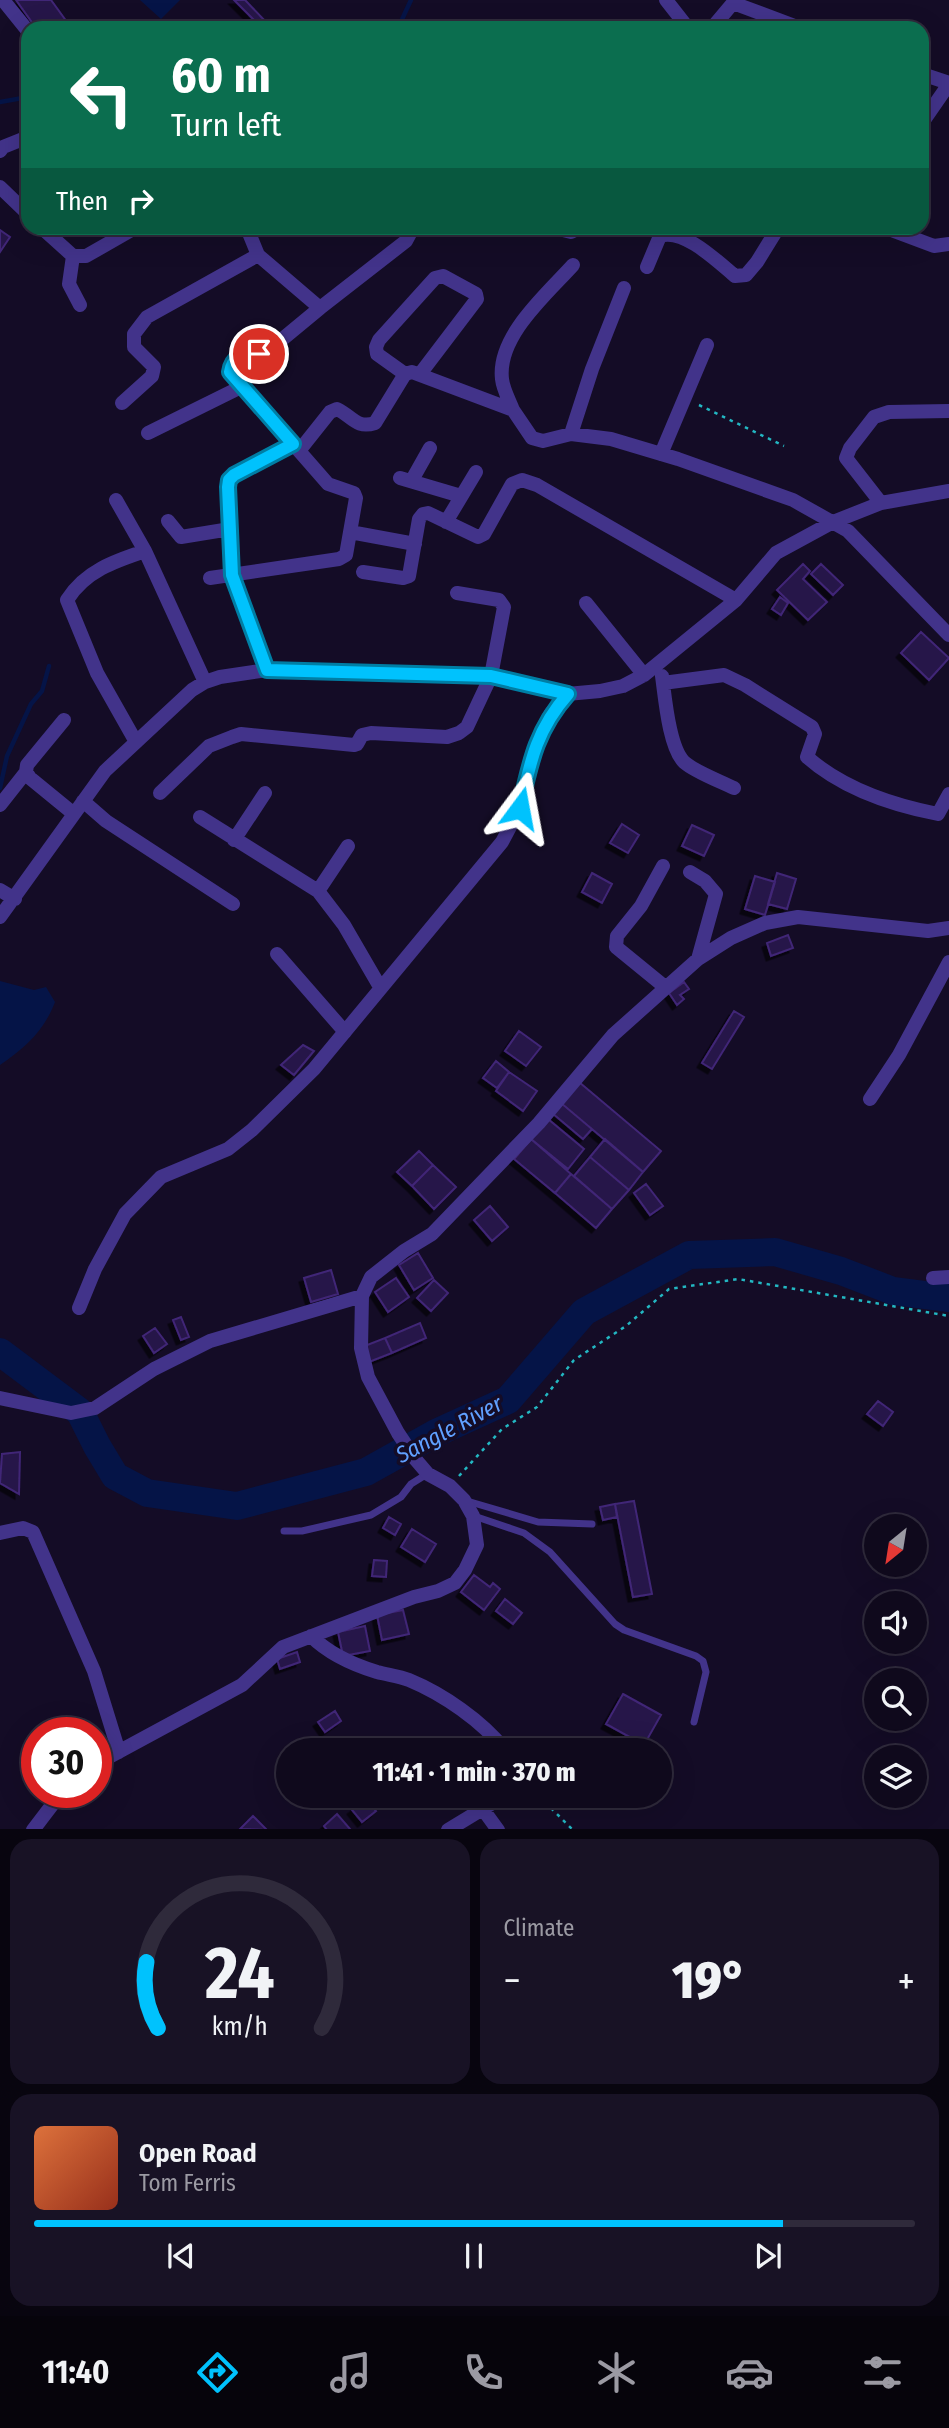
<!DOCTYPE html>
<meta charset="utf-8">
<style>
:root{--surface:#0f091c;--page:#181225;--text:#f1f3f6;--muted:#9b9aa3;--line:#2f2a3b;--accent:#00c2fd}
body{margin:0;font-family:"Fira Sans Condensed",sans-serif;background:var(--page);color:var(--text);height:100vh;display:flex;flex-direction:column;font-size:26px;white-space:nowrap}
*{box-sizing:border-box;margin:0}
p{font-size:23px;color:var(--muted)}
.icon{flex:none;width:38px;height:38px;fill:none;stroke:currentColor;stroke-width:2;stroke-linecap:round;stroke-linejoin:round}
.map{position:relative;height:1829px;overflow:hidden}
.details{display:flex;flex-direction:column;gap:10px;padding:10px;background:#08050f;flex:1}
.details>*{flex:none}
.banner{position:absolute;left:21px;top:21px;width:908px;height:214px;border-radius:21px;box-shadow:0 7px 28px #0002,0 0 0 2px var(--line);background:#0b6e4f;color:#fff;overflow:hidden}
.needle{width:46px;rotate:210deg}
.tools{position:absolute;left:864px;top:1514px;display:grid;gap:14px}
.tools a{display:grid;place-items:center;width:63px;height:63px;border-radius:50%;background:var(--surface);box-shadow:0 7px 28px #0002,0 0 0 2px var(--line);font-size:35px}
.speed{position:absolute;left:21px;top:1717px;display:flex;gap:14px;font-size:35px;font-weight:700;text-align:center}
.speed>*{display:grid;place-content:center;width:91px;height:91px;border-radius:50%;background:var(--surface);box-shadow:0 7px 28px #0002,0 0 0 2px var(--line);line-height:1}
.speed .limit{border:10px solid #d22;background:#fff;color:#111}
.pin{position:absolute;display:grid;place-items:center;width:60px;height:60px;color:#fff;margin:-30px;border:4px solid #fff;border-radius:50%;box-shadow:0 2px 7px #0007}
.me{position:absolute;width:77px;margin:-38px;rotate:13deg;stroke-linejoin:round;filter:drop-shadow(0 0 5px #0008)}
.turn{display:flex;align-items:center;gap:24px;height:147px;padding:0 35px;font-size:32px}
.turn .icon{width:91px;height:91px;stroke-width:2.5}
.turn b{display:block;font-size:49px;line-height:60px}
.then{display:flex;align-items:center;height:66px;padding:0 35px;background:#0003;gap:14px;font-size:26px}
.big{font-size:52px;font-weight:800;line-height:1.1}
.details .widget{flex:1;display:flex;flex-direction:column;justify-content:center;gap:10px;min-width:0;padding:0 24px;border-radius:21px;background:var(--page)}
.details .dial{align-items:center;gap:0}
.dial svg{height:182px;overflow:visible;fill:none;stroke:var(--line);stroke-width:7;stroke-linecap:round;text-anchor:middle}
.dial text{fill:var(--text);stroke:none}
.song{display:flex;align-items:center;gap:21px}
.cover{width:84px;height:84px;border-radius:10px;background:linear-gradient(135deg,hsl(20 70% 55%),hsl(10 70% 35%))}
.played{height:7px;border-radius:4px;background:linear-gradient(90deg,var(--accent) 85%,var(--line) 85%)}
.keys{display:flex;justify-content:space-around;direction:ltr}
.heat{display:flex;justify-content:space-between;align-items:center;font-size:38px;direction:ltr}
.details .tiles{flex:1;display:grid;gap:10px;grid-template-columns:1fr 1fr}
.widget:last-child{grid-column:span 2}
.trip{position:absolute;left:276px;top:1738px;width:396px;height:70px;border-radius:35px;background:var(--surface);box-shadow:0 7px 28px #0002,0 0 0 2px var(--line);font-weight:800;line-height:70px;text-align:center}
.tab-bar{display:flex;height:112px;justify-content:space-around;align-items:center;background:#06040b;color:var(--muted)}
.tab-bar .icon{width:49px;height:49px}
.tab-bar .current{color:var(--accent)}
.tab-bar b{font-size:32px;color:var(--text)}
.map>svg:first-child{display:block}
</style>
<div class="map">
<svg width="949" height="1830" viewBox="0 0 949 1830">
<defs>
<filter id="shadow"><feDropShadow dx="-4.5" dy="4.5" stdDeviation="0" flood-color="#0009"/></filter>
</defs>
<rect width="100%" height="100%" fill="#140c26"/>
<path fill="#051447" d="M 140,0 L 180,0 L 161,19 Z
M 0,981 L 34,990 L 46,987 L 55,1002 C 44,1031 25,1048 0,1065 Z"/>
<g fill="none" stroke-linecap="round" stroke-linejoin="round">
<path stroke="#051447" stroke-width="4.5" d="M 398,28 L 411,0
M 0,102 L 28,97
M 0,788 L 7,756 L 31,704 L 42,691 L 49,666"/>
<path stroke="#051447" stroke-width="28" d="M 0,1352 L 80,1412 L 97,1446 L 115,1476 L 147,1493 L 237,1506 L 366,1472 L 436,1433 L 508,1400 L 584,1312 L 689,1255 L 775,1252 L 841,1271 L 893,1291 L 949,1298"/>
</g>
<path fill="#281749" stroke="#412677" stroke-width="2" filter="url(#shadow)" d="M 16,0 L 51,0 L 67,22 L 59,28 L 36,28 Z
M 234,0 L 245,0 L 267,23 L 262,28 Z
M 0,230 L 10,237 L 0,252 Z
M 803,564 L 810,571 L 803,579 L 827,602 L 808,620 L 777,590 Z
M 821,564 L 843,585 L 833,595 L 811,574 Z
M 780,597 L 788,603 L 781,615 L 772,609 Z
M 921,632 L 949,658 L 929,680 L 901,653 Z
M 622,824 L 639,835 L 628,853 L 610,843 Z
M 692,825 L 714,835 L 704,856 L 682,846 Z
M 592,873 L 612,884 L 602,903 L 582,892 Z
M 777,873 L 796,879 L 787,909 L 768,904 Z
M 755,876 L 775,882 L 765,915 L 745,909 Z
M 788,935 L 793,948 L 771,956 L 767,943 Z
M 684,982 L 689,989 L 680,995 L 684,999 L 677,1005 L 669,993 Z
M 734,1011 L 744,1017 L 712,1069 L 702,1063 Z
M 519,1031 L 541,1047 L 526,1066 L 505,1051 Z
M 303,1045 L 314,1051 L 294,1075 L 281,1065 Z
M 496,1061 L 509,1072 L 497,1088 L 483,1078 Z
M 509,1072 L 537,1091 L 523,1111 L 496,1091 Z
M 579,1082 L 661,1151 L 643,1172 L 561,1103 Z
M 561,1103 L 592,1129 L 583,1139 L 552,1113 Z
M 548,1119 L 584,1149 L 568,1169 L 531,1139 Z
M 531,1139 L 571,1174 L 555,1193 L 514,1159 Z
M 605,1139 L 643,1172 L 629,1190 L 590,1157 Z
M 419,1151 L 433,1165 L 412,1186 L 397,1172 Z
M 590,1157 L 629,1190 L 612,1209 L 574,1176 Z
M 433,1165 L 456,1187 L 434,1209 L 412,1186 Z
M 571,1174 L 612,1209 L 596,1228 L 555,1193 Z
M 646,1184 L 663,1206 L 650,1215 L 634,1193 Z
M 490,1206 L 508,1227 L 492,1241 L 474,1220 Z
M 418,1253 L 433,1278 L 414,1290 L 399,1265 Z
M 331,1270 L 338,1294 L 311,1302 L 304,1278 Z
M 396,1278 L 409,1297 L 388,1312 L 375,1292 Z
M 434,1280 L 448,1293 L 431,1311 L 417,1298 Z
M 181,1317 L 189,1337 L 181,1340 L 173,1320 Z
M 420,1323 L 426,1338 L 392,1353 L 385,1338 Z
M 155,1328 L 167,1344 L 154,1353 L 143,1336 Z
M 385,1338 L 392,1353 L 369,1362 L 362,1347 Z
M 878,1401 L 893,1412 L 883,1426 L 867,1414 Z
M 20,1452 L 19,1494 L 0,1483 L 2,1454 Z
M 634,1501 L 652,1594 L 633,1597 L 615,1504 Z
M 615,1504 L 617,1517 L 603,1520 L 600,1507 Z
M 389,1517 L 401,1524 L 395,1535 L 383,1528 Z
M 412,1529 L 436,1544 L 425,1562 L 401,1547 Z
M 374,1560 L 387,1561 L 386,1577 L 372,1576 Z
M 474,1575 L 490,1587 L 493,1583 L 500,1589 L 484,1610 L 461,1592 Z
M 505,1599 L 522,1613 L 513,1624 L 496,1611 Z
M 403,1610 L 409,1634 L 382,1640 L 377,1615 Z
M 365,1626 L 370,1651 L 343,1656 L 338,1632 Z
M 297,1652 L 300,1662 L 280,1669 L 277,1659 Z
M 623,1694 L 661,1715 L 644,1745 L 606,1724 Z
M 335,1711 L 341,1721 L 325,1732 L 318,1722 Z
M 366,1799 L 376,1811 L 362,1822 L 352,1810 Z
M 337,1814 L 350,1829 L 349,1830 L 327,1830 L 324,1826 Z
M 253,1816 L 267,1830 L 240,1829 Z"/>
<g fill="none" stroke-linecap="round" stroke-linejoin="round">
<path stroke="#23b7c2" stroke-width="2.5" stroke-dasharray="3.5 5" stroke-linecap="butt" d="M 699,405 L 784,446
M 459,1476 L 502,1429 L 537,1407 L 574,1360 L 626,1326 L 669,1289 L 738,1279 L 949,1316
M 539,1796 L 573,1830"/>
<path stroke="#42338a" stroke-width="7" d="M 467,1501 L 538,1522 L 592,1524
M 474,1516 L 524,1533 L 550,1552 L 615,1624 L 624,1630 L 696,1656 L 703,1661 L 706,1672 L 694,1722
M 284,1531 L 302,1531 L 371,1515 L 401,1497 L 411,1484 L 427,1474"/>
<path stroke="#42338a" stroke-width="14" d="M 3,0 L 28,31
M 666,0 L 688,28
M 631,27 L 632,28
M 712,28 L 733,3 L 800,28
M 922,74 L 949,83
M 922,123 L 949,84
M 0,151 L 3,147 L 28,137
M 0,187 L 28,214
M 42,228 L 73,256 L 86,256 L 135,228
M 247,228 L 258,255 L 320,308 L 406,241 L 413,228
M 555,228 L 571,232 L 579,228
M 886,228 L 934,246 L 949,244
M 73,256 L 69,284 L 80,305
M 647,267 L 660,236 C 684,228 718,262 735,276 L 746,275 L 757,262 L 778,228
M 405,374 L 377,354 L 376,347 L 379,340 L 435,278 L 443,276 L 476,294 L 477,299 L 420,374
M 122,403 L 152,376 L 154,367 L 134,347 L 134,334 L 147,317 L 258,255
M 513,410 C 509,400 503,389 502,379 C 497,336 547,294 573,265
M 148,433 L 241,387
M 571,434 L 592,369 L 624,288
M 299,451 L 330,412 L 337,409 C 352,416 356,429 375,423 L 405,374 L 412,372 L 513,410 L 532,438 L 543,441 L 571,434 L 611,439 L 678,459 L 793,500 L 848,531 L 949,635
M 661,454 L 707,345
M 400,478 L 461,496
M 412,480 L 430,448
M 116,500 L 145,551 L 205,682
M 881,503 L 846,458 L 850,448 L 874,417 L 889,412 L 949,411
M 168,521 L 181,537 L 230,529
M 446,522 L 476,472
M 350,532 L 415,544
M 363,572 L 403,578 L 409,576 L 419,519 L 423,514 L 428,513 L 478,537 L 484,534 L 512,484 L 522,480 L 537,485 L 736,600
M 210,578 L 339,559 L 346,555 L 356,498 L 354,493 L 328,484 L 230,372 C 235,347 252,356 268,351 L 320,308
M 586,603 L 644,675
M 267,670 L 232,575 L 228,487 L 229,480 L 234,475 L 293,444
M 662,676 C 665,697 669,747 684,762 C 695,772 720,781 734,788
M 663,683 L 724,675 L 745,685 L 812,727 L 815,734 L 807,757 C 842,788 892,805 938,814 L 949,794
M 64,720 L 27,765 L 26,772 L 30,778 L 74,814
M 136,742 L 97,673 L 67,600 C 85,571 115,561 145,551
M 160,793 L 209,746 L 232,737 L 241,734 L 354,745 L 357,744 L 362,735 L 371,733 L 447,737 L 459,733 L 467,727 L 491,676 L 504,607 L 499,600 L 457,593
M 83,801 L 106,821 L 233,904
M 0,805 L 26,772
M 200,817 L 318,891 L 344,925 L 380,987
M 234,840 L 265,793
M 663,866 L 641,906 L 617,936 L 616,947 L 665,987
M 690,872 L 705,881 L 716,894 L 698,959
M 0,890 L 15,899
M 318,891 L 348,846
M 0,917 L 105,771 L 192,690 L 205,682 L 220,677 L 267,670 L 491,676 L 567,694 L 600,691 L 623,686 L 644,675 L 736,600 L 776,553 L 833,522 L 881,503 L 949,491
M 277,954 L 345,1032
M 870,1099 L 899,1055 L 949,962
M 933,1278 L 949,1277
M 79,1308 L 95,1269 L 125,1214 L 161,1177 L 228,1149 L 252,1130 L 314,1069 L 502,842 L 520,808 L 539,737 L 551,713 L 567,694
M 0,1398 L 71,1413 L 95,1408 L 154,1369 L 210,1341 L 362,1296
M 0,1533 L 23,1528 L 33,1532 L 94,1671 L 119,1752
M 311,1636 C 328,1653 354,1665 377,1672 C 388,1675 399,1676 409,1680 C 443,1694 482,1721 505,1750
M 96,1764 L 242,1685 L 283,1647 L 414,1597 L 438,1591 L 455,1583 L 465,1570 L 477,1545 L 473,1516 L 464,1500 L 450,1486 L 428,1474 L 416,1460 L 398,1433 L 368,1377 L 361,1348 L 362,1296 L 371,1277 L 404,1251 L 432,1234 L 539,1123 L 613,1035 L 698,959 L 731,938 L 765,923 L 798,917 L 928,931 L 949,928
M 482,1808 L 498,1830
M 33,1830 L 62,1792
M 448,1830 L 504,1796"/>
</g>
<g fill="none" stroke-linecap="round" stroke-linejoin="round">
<defs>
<path id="route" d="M 259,354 C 245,350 232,358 230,372 L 293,444 L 234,475 L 229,480 L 228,487 L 232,575 L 267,670 L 491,676 L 568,694 C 536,730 530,763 520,808"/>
</defs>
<use href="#route" stroke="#007ea4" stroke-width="18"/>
<use href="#route" stroke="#00c2fd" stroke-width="12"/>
</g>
<g text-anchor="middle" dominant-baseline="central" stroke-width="7" stroke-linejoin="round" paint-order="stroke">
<g font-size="23" font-style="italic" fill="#60a0ff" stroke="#140c26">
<text transform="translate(449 1429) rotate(-28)">Sangle River</text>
</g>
</g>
</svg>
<div class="tools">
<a><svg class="needle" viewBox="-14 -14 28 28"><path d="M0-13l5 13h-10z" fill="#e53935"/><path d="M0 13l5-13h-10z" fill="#9b9aa3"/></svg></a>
<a><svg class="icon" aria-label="sound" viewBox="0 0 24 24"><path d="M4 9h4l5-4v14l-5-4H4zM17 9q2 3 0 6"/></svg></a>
<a><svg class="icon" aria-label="search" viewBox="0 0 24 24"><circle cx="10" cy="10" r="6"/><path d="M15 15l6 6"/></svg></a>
<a><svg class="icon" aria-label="layers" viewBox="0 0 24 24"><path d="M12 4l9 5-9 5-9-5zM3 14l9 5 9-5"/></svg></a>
</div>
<div class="speed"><div class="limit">30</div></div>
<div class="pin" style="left:259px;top:354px;background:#d93025"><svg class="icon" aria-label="arrive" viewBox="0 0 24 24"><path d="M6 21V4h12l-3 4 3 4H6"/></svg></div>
<svg class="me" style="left:520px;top:808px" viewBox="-20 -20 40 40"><path d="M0-17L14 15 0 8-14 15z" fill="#00c2fd" stroke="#fff" stroke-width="4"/></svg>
<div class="trip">11:41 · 1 min · 370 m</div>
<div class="banner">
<div class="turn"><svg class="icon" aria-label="left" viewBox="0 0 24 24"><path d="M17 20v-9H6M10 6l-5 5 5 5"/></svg><div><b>60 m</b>Turn left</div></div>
<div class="then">Then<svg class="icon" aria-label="right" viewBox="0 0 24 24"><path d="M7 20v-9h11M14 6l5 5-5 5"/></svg></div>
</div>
</div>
<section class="details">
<div class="tiles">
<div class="widget dial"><svg viewBox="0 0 100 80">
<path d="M14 69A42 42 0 1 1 86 69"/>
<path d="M14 69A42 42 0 0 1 9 40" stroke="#00c2fd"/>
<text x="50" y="56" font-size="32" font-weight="700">24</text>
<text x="50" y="72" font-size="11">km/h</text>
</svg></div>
<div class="widget"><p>Climate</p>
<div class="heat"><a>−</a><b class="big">19°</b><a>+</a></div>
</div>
<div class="widget">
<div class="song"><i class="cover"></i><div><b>Open Road</b><p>Tom Ferris</p></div></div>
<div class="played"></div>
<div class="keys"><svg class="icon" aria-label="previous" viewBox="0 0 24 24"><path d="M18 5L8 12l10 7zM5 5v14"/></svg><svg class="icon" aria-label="pause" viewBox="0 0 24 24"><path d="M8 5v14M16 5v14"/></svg><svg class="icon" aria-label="next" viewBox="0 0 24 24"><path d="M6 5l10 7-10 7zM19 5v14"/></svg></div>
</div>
</div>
</section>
<nav class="tab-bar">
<b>11:40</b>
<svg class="icon current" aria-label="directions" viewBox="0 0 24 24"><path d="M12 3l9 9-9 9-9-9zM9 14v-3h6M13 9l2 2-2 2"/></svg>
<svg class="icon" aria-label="music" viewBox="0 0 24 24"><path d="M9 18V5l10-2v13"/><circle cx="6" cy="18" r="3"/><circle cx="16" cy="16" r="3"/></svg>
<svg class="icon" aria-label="phone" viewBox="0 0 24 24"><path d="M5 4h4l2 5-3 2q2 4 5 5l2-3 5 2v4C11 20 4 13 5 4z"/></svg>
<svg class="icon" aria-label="climate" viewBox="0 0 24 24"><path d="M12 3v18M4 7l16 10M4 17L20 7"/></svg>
<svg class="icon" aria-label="car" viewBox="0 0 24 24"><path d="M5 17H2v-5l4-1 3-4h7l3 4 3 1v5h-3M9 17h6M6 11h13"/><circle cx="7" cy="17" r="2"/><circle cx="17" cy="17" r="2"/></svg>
<svg class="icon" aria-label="filters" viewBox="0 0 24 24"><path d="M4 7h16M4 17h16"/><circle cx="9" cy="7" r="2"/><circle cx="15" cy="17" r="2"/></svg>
</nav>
